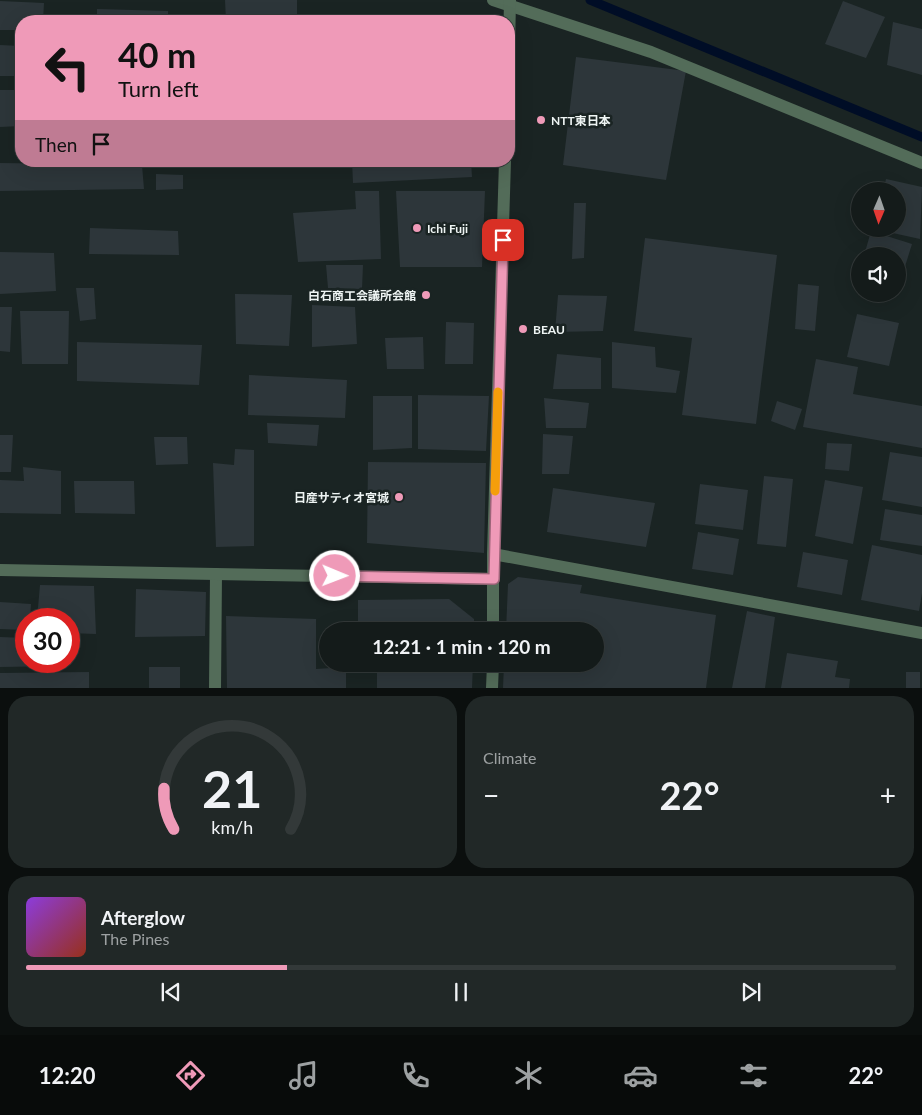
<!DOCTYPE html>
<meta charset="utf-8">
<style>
:root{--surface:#141b1a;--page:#212827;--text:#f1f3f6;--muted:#9da1a2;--line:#333939;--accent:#ef9ab8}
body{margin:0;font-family:Lato,"Noto Sans JP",sans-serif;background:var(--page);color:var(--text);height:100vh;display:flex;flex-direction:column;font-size:19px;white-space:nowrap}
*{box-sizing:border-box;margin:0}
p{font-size:16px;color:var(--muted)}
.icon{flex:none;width:28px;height:28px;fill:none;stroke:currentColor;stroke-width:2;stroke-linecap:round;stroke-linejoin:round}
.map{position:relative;height:688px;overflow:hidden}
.drawer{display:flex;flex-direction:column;gap:8px;padding:8px;background:#0b0f0e;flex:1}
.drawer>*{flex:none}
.banner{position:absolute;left:15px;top:15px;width:500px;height:152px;border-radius:20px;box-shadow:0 5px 20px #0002,0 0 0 1px var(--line);background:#ef9ab8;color:#111;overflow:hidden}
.needle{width:32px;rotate:182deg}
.buttons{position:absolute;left:851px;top:182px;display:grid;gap:10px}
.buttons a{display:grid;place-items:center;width:55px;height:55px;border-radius:50%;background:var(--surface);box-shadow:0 5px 20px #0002,0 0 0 1px var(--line);font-size:25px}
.speed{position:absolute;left:15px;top:608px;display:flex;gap:10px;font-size:25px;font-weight:700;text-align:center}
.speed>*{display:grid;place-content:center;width:65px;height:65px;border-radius:50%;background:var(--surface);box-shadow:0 5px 20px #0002,0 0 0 1px var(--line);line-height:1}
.speed .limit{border:8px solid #d22;background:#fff;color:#111}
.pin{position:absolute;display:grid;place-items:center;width:42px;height:42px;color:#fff;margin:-21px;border-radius:10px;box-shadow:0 2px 8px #0006}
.me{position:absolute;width:55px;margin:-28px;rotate:91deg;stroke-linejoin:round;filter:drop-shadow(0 0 4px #0008)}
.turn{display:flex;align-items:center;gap:18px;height:105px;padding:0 20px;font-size:22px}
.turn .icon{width:65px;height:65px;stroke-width:2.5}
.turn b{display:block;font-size:35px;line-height:42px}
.then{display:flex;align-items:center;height:48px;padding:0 20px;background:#0003;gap:10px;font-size:19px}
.big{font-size:38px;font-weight:700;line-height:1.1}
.drawer .widget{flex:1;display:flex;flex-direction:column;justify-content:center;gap:8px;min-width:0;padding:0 18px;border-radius:20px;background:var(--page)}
.drawer .dial{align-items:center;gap:0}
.dial svg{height:130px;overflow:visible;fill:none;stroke:var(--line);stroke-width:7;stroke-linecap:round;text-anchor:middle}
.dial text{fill:var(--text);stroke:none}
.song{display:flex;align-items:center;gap:15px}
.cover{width:60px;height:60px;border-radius:8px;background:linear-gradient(135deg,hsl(270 70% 55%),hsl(10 70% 35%))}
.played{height:5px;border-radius:2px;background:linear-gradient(90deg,var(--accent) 30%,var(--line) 30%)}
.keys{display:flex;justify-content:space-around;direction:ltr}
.heat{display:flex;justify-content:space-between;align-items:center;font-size:28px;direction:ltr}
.drawer .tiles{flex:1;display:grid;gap:8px;grid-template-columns:1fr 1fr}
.widget:last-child{grid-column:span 2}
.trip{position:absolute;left:319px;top:622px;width:285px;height:50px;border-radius:25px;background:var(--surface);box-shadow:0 5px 20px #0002,0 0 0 1px var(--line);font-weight:700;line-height:50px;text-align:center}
.tab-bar{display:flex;height:80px;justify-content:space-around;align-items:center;background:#080b0a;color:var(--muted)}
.tab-bar .icon{width:35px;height:35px}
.tab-bar .current{color:var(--accent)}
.tab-bar b{font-size:22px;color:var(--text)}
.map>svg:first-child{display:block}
</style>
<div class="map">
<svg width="922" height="688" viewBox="0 0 922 688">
<rect width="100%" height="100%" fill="#1a2423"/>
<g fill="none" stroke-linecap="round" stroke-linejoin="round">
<path stroke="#000d26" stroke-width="9" d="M 590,0 L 922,137"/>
</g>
<path fill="#2d363a" d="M 225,0 L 297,0 L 297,21 L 226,21 Z
M 0,1 L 44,3 L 43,21 L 21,21 L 21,30 L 0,30 Z
M 843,1 L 885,17 L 866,58 L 825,44 Z
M 97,9 L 168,11 L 168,21 L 97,21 Z
M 893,22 L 922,29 L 922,75 L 887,65 Z
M 0,45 L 21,46 L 21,76 L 0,76 Z
M 576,57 L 686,71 L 666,180 L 563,165 Z
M 0,90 L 21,90 L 21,126 L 0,127 Z
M 352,161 L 471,161 L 472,177 L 353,183 Z
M 0,163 L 142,165 L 144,189 L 0,191 Z
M 156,174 L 183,175 L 183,189 L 156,190 Z
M 886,179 L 922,187 L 920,239 L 879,230 L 898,229 L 898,191 L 883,191 Z
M 355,191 L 379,191 L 381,259 L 298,262 L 293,213 L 356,209 Z
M 396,191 L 485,191 L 482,267 L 400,267 Z
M 574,203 L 586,203 L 584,258 L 572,259 Z
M 90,228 L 178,231 L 179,255 L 89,254 Z
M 871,231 L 912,244 L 902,276 L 898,274 L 898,256 L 864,256 Z
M 645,238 L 777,255 L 756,424 L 682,415 L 692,338 L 634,331 Z
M 0,252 L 54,253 L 56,291 L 0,294 Z
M 326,265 L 363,265 L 362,289 L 328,288 Z
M 798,284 L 819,286 L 815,331 L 795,329 Z
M 76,288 L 94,288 L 96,319 L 80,321 Z
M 235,294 L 292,295 L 289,346 L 236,344 Z
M 558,295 L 607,296 L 603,331 L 555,332 Z
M 312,305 L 355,307 L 357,344 L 312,347 Z
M 0,307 L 12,307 L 10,352 L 0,351 Z
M 20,311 L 69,311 L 68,364 L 22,364 Z
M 857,314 L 899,323 L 889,366 L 847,357 Z
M 446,322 L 474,323 L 473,364 L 445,364 Z
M 423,337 L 424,369 L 387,369 L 385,338 Z
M 77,342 L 202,345 L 199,385 L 77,381 Z
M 612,342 L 655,347 L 656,367 L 680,371 L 676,393 L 612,388 Z
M 557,354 L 601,358 L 601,389 L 553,389 Z
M 816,359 L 858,367 L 853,394 L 922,406 L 922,448 L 803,427 Z
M 249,375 L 347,380 L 345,418 L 248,415 Z
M 418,395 L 489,396 L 486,451 L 418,449 Z
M 373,396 L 412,396 L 412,448 L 373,450 Z
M 544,398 L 589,403 L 586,428 L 546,428 Z
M 777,401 L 802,409 L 795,430 L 771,421 Z
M 267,423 L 319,425 L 317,446 L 268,443 Z
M 543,434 L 573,436 L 569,474 L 542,474 Z
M 0,435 L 13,435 L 11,472 L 0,472 Z
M 154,437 L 187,437 L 188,464 L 156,465 Z
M 827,443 L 852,444 L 849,471 L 825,469 Z
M 235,449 L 254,450 L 254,546 L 216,547 L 213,463 L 234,465 Z
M 890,452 L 922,457 L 922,507 L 882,500 Z
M 368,462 L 486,463 L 484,553 L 367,543 Z
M 23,467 L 61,471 L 61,514 L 0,513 L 0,480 L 24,481 Z
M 764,476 L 793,479 L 786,547 L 757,544 Z
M 825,480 L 863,487 L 853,544 L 815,536 Z
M 74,481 L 134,481 L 135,514 L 75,513 Z
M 700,484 L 748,490 L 743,530 L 695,524 Z
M 553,488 L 655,503 L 646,547 L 547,532 Z
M 885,509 L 922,515 L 922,546 L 880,540 Z
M 698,532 L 739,539 L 733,575 L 692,569 Z
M 872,545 L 922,555 L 922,593 L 919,611 L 861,600 Z
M 803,552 L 848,560 L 842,595 L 797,587 Z
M 518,577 L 582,585 L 580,593 L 716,615 L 706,688 L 503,688 L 504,664 L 595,664 L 595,631 L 506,631 L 508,584 Z
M 40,585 L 94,586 L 96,634 L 69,633 L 69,619 L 37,619 Z
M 136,589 L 206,592 L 205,636 L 135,637 Z
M 449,599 L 474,619 L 474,631 L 358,631 L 358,600 Z
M 0,602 L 31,604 L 30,619 L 26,619 L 26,630 L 0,629 Z
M 747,611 L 775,617 L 765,688 L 732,688 Z
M 226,616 L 316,619 L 316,669 L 346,667 L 346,688 L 227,688 Z
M 0,637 L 26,638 L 26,661 L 62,661 L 62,666 L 0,667 Z
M 787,653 L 838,661 L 835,677 L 850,679 L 849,688 L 781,688 Z
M 359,664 L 473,664 L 472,688 L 377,688 L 377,668 L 359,668 Z
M 149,667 L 180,667 L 180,688 L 149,688 Z
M 89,672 L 89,688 L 0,688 L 0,673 Z
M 906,672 L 920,672 L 920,688 L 906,688 Z"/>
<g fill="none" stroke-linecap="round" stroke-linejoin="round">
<path stroke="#536c59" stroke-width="12" d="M 215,688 L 216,574"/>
<path stroke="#536c59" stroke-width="12" d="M 493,0 L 651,52 L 922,163
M 493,554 L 922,633
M 0,570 L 494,579"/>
<path stroke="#536c59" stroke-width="12" d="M 509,50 L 510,0
M 493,631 L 493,554 L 505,161
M 492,688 L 493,664"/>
</g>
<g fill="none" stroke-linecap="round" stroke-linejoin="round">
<defs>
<path id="route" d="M 335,576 L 494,579 L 503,240"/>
</defs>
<use href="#route" stroke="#9b6478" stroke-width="12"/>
<use href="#route" stroke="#ef9ab8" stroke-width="9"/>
<path stroke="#f59e0b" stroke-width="9" d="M 495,491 L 498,392"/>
</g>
<g fill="#ef9ab8" stroke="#1a2423" stroke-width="2">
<circle cx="541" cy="120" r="5"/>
<circle cx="417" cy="228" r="5"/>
<circle cx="426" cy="295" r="5"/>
<circle cx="523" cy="329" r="5"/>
<circle cx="399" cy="497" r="5"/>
</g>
<g text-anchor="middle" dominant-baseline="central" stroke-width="5" stroke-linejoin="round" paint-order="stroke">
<g font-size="12" font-weight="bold" fill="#eef4f3" stroke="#1a2423" text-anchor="start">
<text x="551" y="120">NTT東日本</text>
<text x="427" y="228">Ichi Fuji</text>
<text x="416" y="295" text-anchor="end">白石商工会議所会館</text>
<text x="533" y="329">BEAU</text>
<text x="389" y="497" text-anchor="end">日産サティオ宮城</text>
</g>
</g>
</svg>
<div class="buttons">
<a><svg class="needle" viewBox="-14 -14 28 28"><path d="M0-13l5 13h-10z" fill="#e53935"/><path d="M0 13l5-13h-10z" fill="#9da1a2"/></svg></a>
<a><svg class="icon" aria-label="sound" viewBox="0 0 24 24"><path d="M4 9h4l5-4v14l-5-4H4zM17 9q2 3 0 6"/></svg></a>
</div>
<div class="speed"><div class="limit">30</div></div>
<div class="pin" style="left:503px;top:240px;background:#d93025"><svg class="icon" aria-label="arrive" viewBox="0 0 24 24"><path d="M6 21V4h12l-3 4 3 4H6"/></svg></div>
<svg class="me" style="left:335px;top:576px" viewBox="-20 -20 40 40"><circle r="17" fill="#ef9ab8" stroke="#fff" stroke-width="3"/><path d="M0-11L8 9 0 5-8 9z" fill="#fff"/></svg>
<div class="trip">12:21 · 1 min · 120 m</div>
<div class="banner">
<div class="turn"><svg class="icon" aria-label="left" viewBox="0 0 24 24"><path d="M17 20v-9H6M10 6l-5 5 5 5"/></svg><div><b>40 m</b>Turn left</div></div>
<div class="then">Then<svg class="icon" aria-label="arrive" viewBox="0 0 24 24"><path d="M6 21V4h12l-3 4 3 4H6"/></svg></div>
</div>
</div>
<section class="drawer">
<div class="tiles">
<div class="widget dial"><svg viewBox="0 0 100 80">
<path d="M14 69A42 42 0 1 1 86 69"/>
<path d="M14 69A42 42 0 0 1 8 44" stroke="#ef9ab8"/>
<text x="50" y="56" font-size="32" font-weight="700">21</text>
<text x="50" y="72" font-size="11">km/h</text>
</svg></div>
<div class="widget"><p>Climate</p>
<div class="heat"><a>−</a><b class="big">22°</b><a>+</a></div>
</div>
<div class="widget">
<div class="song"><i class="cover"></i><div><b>Afterglow</b><p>The Pines</p></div></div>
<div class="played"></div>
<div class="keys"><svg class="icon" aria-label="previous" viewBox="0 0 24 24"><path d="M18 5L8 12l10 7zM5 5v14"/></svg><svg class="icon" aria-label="pause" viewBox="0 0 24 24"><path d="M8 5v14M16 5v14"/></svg><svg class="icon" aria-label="next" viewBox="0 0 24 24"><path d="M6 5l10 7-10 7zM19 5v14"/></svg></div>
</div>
</div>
</section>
<nav class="tab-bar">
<b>12:20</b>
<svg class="icon current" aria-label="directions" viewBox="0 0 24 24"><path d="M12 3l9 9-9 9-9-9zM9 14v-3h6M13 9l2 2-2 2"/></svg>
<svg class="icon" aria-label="music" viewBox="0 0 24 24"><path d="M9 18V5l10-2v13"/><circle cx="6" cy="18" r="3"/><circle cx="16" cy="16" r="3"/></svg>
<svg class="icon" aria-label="phone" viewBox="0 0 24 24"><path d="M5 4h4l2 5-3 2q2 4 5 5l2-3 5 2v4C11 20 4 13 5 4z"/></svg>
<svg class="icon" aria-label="climate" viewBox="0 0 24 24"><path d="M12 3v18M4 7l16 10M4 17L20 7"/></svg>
<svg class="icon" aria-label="car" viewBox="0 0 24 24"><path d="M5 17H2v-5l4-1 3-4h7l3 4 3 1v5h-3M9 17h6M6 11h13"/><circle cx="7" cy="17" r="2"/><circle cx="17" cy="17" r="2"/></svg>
<svg class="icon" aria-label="filters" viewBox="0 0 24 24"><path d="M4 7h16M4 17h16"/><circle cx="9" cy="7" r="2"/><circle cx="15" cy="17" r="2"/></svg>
<b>22°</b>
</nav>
